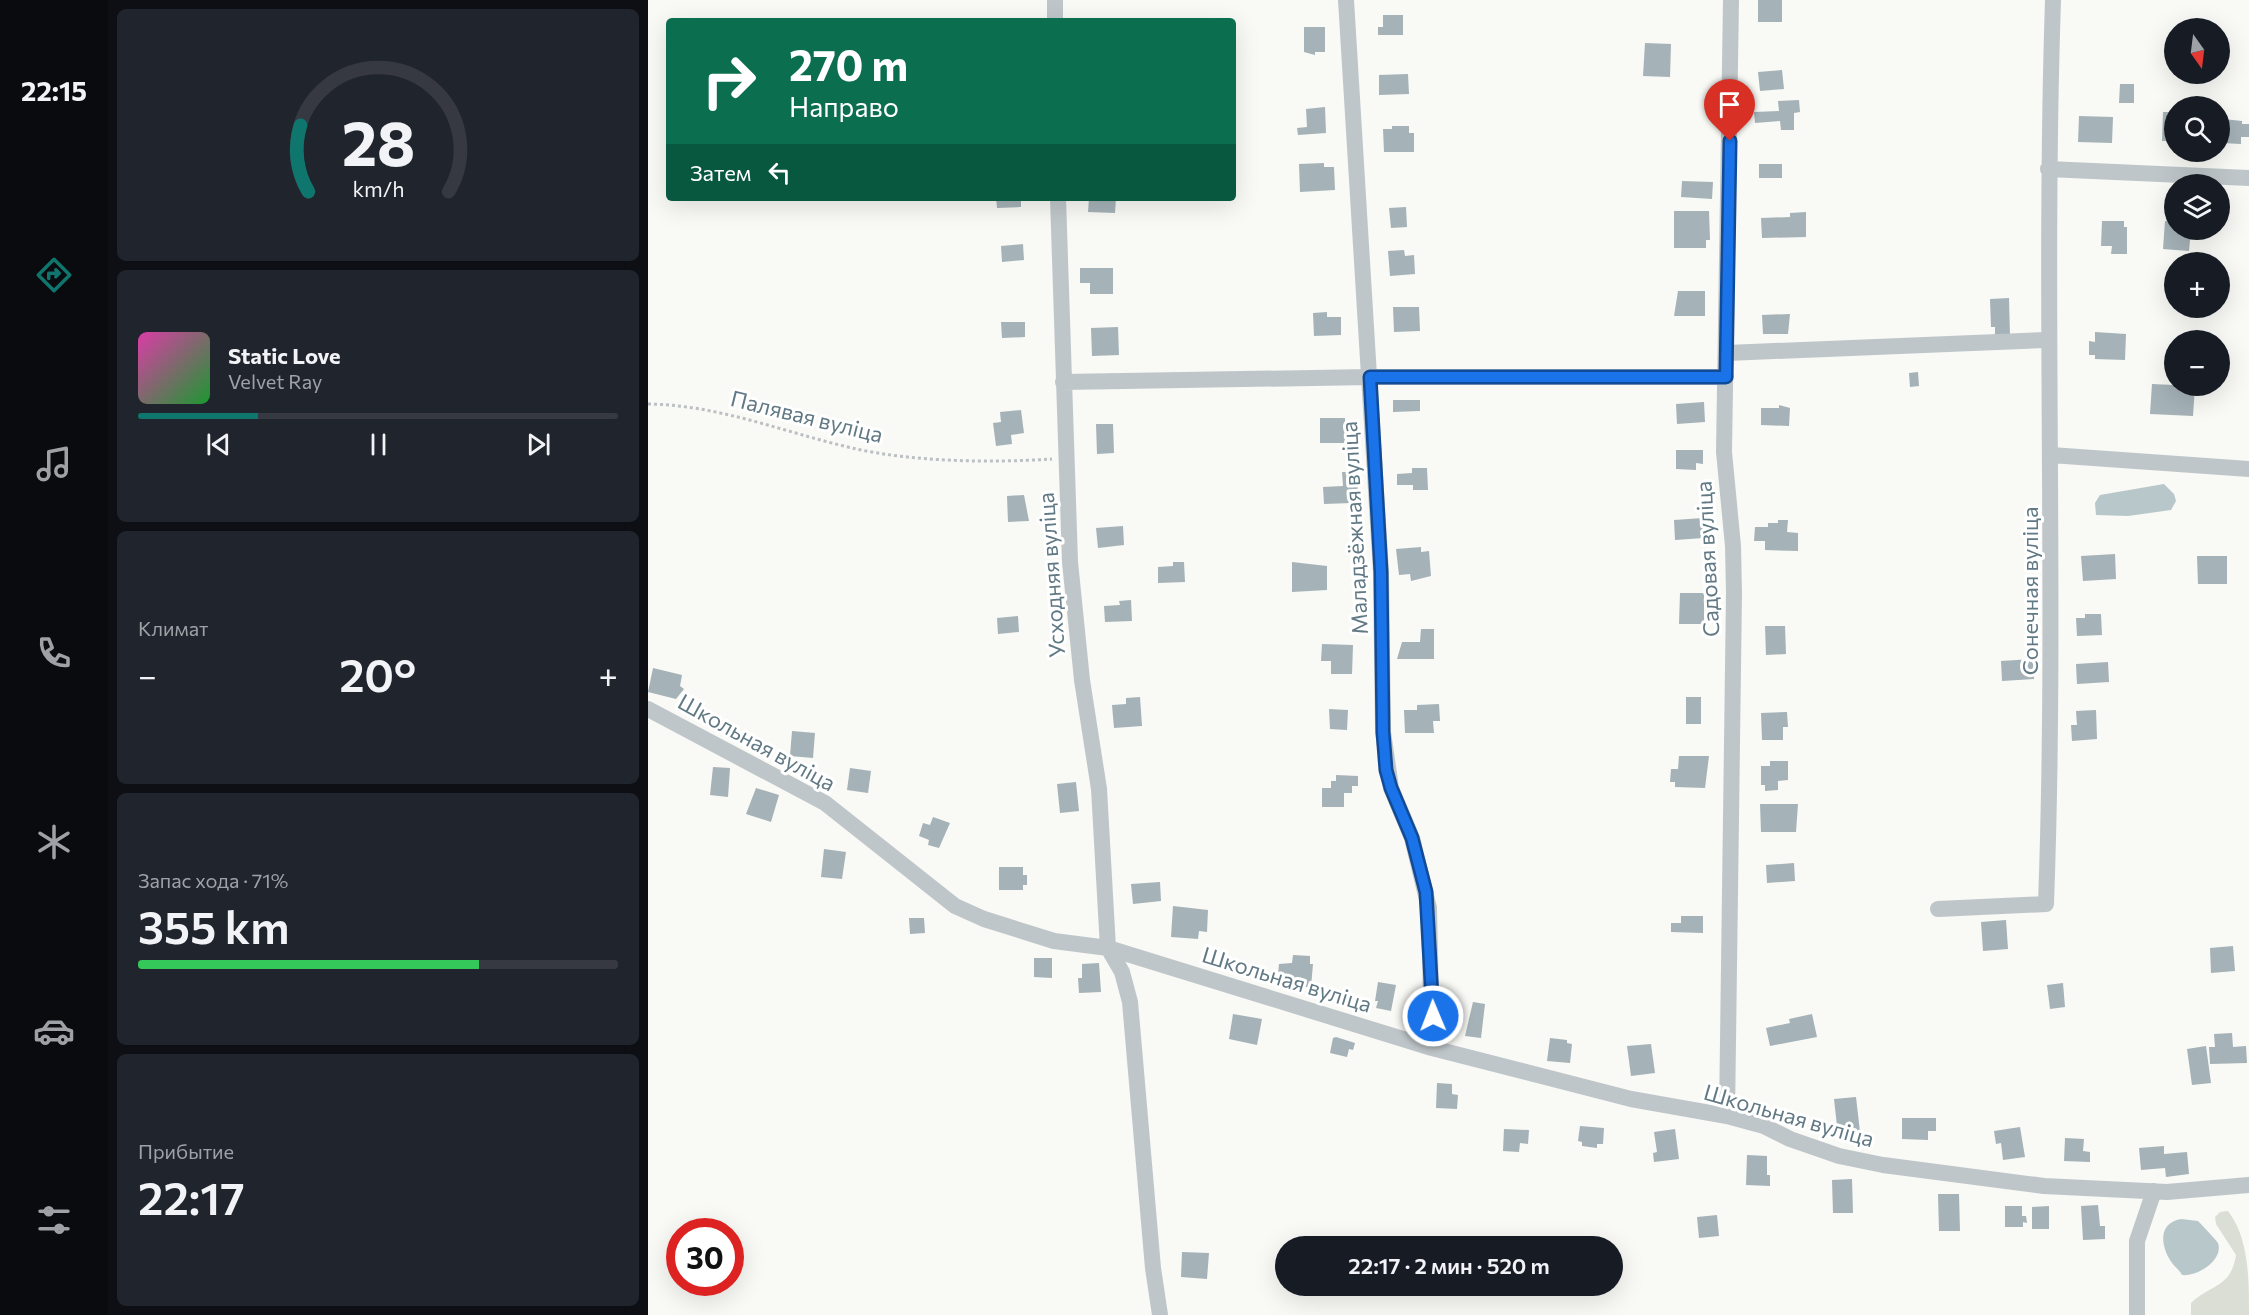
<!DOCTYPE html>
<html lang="ru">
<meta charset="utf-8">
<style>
:root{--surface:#171b24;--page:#20242c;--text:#f1f3f6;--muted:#9ea1a6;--line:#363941;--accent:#0f766e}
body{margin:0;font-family:Commissioner,sans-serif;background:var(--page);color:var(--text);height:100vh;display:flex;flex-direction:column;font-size:22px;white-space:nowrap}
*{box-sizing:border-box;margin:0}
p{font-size:20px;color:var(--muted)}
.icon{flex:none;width:33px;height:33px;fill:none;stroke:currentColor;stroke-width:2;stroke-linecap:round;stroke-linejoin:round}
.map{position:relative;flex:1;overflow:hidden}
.side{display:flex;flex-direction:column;gap:9px;padding:9px;background:#0d0f14;width:540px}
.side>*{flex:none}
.guide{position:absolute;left:18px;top:18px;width:570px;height:183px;border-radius:6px;box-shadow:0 6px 24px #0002;background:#0b6e4f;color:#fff;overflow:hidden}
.needle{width:39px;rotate:166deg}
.tools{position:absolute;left:1516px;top:18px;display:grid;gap:12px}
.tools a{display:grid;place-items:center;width:66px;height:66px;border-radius:50%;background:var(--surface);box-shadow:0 6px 24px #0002;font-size:30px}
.speed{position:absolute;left:18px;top:1218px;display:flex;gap:12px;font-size:30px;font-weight:700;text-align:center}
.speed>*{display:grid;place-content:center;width:78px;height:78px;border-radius:50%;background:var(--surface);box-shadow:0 6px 24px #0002;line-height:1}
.speed .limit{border:9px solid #d22;background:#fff;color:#111}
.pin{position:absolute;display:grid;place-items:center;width:51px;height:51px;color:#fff;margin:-62px -26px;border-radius:50% 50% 50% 0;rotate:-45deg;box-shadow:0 0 6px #0007}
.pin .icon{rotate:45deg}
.me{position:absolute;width:66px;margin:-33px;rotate:359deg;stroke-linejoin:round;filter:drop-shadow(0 0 4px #0008)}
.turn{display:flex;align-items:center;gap:21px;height:126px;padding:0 24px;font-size:27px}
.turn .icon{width:78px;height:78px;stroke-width:2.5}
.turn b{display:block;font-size:42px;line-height:51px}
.then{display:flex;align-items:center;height:57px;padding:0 24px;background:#0003;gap:12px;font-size:22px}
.big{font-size:45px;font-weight:600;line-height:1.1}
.side .widget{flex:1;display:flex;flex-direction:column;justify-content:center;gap:9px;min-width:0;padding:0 21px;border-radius:9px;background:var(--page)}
.side .dial{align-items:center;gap:0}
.dial svg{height:156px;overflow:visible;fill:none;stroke:var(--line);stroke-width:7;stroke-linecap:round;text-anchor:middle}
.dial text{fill:var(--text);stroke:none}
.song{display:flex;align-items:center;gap:18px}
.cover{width:72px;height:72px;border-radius:9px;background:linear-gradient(135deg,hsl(320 70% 55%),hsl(130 70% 35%))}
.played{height:6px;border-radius:3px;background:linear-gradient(90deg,var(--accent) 25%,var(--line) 25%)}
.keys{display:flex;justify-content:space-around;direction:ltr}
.heat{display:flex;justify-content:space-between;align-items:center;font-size:33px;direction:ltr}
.charge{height:9px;border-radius:4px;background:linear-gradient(90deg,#34c759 71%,var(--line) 0)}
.trip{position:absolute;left:627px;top:1236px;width:348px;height:60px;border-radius:30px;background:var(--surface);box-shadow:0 6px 24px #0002;font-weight:600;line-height:60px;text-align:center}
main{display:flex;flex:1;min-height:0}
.tab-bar{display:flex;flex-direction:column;width:108px;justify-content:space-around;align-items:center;background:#090b0e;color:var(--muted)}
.tab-bar .icon{width:42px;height:42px}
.tab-bar .current{color:var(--accent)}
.tab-bar b{font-size:27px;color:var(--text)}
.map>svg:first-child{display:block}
</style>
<main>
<nav class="tab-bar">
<b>22:15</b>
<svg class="icon current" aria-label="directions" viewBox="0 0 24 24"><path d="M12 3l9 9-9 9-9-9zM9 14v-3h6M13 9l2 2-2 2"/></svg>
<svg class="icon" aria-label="music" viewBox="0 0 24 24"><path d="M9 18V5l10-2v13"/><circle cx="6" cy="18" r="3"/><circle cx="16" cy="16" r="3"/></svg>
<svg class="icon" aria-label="phone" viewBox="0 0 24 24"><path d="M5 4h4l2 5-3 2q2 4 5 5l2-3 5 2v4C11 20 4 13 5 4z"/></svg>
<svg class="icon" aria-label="climate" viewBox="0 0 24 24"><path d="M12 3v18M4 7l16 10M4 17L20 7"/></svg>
<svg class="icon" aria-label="car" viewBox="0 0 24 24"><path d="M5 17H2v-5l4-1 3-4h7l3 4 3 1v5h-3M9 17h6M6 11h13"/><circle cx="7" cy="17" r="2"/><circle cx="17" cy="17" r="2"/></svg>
<svg class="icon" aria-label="filters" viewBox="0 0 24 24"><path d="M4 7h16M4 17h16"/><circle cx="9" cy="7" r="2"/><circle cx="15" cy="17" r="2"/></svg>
</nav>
<section class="side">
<div class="widget dial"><svg viewBox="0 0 100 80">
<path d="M14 69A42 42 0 1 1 86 69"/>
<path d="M14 69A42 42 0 0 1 10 35" stroke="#0f766e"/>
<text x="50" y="56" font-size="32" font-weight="700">28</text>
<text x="50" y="72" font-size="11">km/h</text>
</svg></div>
<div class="widget">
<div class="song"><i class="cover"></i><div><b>Static Love</b><p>Velvet Ray</p></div></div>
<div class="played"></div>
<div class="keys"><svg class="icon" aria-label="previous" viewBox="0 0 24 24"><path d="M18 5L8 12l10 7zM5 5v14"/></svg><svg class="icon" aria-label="pause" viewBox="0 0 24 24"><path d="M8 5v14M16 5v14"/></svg><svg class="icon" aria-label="next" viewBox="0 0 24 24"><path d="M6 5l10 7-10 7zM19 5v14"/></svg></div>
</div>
<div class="widget"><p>Климат</p>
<div class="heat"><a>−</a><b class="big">20°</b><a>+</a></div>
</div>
<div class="widget"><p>Запас хода · 71%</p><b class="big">355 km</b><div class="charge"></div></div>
<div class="widget"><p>Прибытие</p><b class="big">22:17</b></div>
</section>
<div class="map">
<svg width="1601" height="1315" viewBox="0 0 1601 1315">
<rect width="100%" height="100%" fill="#f9f9f6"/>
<path fill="#daded5" d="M 1580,1211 C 1601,1238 1601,1279 1601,1315 L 1543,1315 L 1543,1303 C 1563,1284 1583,1288 1588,1255 L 1568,1224 L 1567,1217 L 1572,1212 Z"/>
<path fill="#b7c7ca" d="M 1516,484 L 1526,494 L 1528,501 L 1523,510 L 1480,516 L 1448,515 L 1447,503 L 1452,495 Z
M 1533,1219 L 1550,1221 C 1554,1225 1569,1241 1570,1243 C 1576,1260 1549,1277 1534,1275 C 1531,1269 1525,1266 1522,1260 C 1512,1243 1511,1223 1533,1219 Z"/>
<path fill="#a5b2b7" d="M 1110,0 L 1134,0 L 1134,22 L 1110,22 Z
M 735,15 L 755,15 L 755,35 L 730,35 L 730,27 L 735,27 Z
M 656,27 L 677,27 L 677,52 L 667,52 L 667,55 L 656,52 Z
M 997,43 L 1023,44 L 1022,77 L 995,76 Z
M 1134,70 L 1136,89 L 1112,91 L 1110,72 Z
M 760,74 L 761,94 L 731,95 L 731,75 Z
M 1472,84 L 1486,84 L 1486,103 L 1471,103 Z
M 1151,100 L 1152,112 L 1146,113 L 1146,130 L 1133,130 L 1132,121 L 1107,123 L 1106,112 L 1131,111 L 1130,101 Z
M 677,107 L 678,133 L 650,135 L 649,128 L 659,127 L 658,109 Z
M 1515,112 L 1527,112 L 1527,141 L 1514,141 Z
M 1431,116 L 1465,117 L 1464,143 L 1430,142 Z
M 1575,119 L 1594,121 L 1594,124 L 1601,124 L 1601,137 L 1593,137 L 1593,144 L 1574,143 Z
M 744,126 L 761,126 L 761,133 L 766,133 L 766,152 L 736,152 L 735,129 L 744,129 Z
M 676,163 L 676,167 L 686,167 L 687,190 L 652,192 L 651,164 Z
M 1111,164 L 1134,164 L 1134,178 L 1111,178 Z
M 1034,181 L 1065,182 L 1064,199 L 1033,197 Z
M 348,198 L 373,198 L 373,207 L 349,208 Z
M 441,198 L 468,198 L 467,213 L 440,212 Z
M 758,207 L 759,227 L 743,228 L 741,208 Z
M 1026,211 L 1061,211 L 1062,240 L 1058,240 L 1058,248 L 1026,248 Z
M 1158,212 L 1158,237 L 1114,238 L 1113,218 L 1142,217 L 1142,213 Z
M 1454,221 L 1476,221 L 1476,227 L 1479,227 L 1479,254 L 1463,254 L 1464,246 L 1453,246 Z
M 1517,221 L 1527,222 L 1527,230 L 1543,230 L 1541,251 L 1515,249 Z
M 375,244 L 376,260 L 354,262 L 353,246 Z
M 756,250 L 757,256 L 766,255 L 767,274 L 742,276 L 740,251 Z
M 432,268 L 465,268 L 465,294 L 442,294 L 442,283 L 432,283 Z
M 1030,291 L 1057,291 L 1057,316 L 1026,316 Z
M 1361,298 L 1362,336 L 1347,337 L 1347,327 L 1343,327 L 1342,299 Z
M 745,307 L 771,307 L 772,331 L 746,332 Z
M 679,312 L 679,317 L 693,317 L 693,335 L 666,336 L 665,313 Z
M 1142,314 L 1140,334 L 1115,334 L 1114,315 Z
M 353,322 L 377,322 L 377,337 L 354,338 Z
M 470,327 L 471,355 L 444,356 L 443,328 Z
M 1447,332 L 1478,334 L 1477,360 L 1447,359 L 1447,355 L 1441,355 L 1441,341 L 1447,342 Z
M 1270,372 L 1271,386 L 1262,387 L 1261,373 Z
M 1504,384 L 1547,386 L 1545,416 L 1502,414 Z
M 745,400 L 772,400 L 772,411 L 745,412 Z
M 1056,402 L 1057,422 L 1029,424 L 1028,404 Z
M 1131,405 L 1142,408 L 1141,426 L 1113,425 L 1113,408 L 1131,408 Z
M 373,410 L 376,433 L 363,435 L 364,444 L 348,446 L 345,423 L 353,422 L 352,412 Z
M 672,418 L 697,418 L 697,443 L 672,443 Z
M 448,424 L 465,424 L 466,453 L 449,454 Z
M 1028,450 L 1055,450 L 1055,464 L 1048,463 L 1048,470 L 1028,469 Z
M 764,468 L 779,468 L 780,490 L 765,490 L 765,485 L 749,485 L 749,474 L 764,473 Z
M 694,472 L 709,472 L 710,494 L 703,494 L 703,503 L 676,504 L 675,487 L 695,486 Z
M 376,495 L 381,521 L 360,522 L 359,496 Z
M 1055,518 L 1056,538 L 1027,540 L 1026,520 Z
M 1130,520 L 1140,520 L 1139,532 L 1150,533 L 1150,551 L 1117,550 L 1117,541 L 1106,541 L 1107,527 L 1120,527 L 1120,523 L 1130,523 Z
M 475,526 L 476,545 L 450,548 L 448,528 Z
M 773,547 L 773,552 L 781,551 L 783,576 L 763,581 L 762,574 L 751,575 L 748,549 Z
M 1467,554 L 1468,579 L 1435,581 L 1433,556 Z
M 1549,556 L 1579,556 L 1579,584 L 1550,584 Z
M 525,562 L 536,562 L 537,582 L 510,583 L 510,567 L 525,566 Z
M 644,562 L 679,566 L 679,590 L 644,592 Z
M 1032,593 L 1056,593 L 1056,624 L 1031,624 Z
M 483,600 L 484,621 L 457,622 L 456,606 L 472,605 L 471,601 Z
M 1437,614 L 1453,614 L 1454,635 L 1429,636 L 1428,618 L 1437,618 Z
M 370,616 L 371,632 L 350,634 L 349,618 Z
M 1117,626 L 1137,626 L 1138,654 L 1118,655 Z
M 773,629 L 786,629 L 786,659 L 749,659 L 754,642 L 772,642 Z
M 674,644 L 705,645 L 704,674 L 683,674 L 683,661 L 673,661 Z
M 1385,659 L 1386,679 L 1354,681 L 1353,661 Z
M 1460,662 L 1461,682 L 1429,684 L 1428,664 Z
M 5,668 L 34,675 L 32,686 L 36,689 L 28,699 L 0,692 Z
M 492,697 L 494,726 L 466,728 L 464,705 L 478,704 L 478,698 Z
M 1038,697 L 1053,697 L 1053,724 L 1038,724 Z
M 791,704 L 792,721 L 785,721 L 786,733 L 757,733 L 756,710 L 769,710 L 769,705 Z
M 681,709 L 700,710 L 699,730 L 682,729 Z
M 1448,710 L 1449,739 L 1424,741 L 1423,725 L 1429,725 L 1428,711 Z
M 1139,712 L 1140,727 L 1135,727 L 1135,740 L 1114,740 L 1113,713 Z
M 144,731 L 167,733 L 165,758 L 142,756 Z
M 1031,756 L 1061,756 L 1057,788 L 1027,787 L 1027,782 L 1022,782 L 1023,769 L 1030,769 Z
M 1122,761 L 1140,761 L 1140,780 L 1130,781 L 1130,790 L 1117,791 L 1117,785 L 1113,785 L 1113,766 L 1122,766 Z
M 65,767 L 82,768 L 80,797 L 62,795 Z
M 202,768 L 223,771 L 220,793 L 199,790 Z
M 688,775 L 710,776 L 710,786 L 704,786 L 704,793 L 696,793 L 696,807 L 674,807 L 674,788 L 683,788 L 683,781 L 688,781 Z
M 428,782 L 431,811 L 412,813 L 409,784 Z
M 108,788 L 131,795 L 123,822 L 98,814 Z
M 1112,804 L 1150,804 L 1148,832 L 1113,832 Z
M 285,817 L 302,823 L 291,848 L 280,845 L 281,840 L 271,836 L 275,823 L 282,825 Z
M 176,849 L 198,852 L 194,879 L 173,877 Z
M 1146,863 L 1147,881 L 1119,883 L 1118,865 Z
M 351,867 L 375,867 L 375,875 L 379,875 L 379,885 L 375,885 L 375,890 L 351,890 Z
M 512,882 L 513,901 L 485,904 L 483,884 Z
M 525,906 L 560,910 L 559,932 L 551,931 L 550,939 L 523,937 Z
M 1033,916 L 1055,916 L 1055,933 L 1023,932 L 1023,923 L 1033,923 Z
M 261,918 L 276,918 L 277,933 L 262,934 Z
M 1358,920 L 1360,949 L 1335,951 L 1333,922 Z
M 1585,946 L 1587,971 L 1563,973 L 1562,948 Z
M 645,955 L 662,956 L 662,964 L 665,964 L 663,987 L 629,987 L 631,964 L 644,963 Z
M 386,958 L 404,958 L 404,978 L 386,977 Z
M 451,963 L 453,992 L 431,993 L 430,978 L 434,978 L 434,964 Z
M 730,982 L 748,985 L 743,1011 L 728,1008 L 730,1001 L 727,1001 Z
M 1415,983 L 1417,1007 L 1402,1009 L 1399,985 Z
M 825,1002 L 837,1004 L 833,1038 L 817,1036 Z
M 585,1014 L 614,1019 L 609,1045 L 581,1039 Z
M 1164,1014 L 1169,1037 L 1122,1046 L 1118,1028 L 1142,1023 L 1141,1019 Z
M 1584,1033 L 1585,1047 L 1598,1046 L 1599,1063 L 1562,1064 L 1561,1047 L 1567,1047 L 1566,1034 Z
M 688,1037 L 707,1043 L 705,1050 L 701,1049 L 699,1057 L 682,1053 L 685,1038 Z
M 902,1038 L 919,1040 L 919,1043 L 924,1044 L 922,1063 L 899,1061 Z
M 1003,1044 L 1007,1073 L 983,1076 L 979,1046 Z
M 1558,1046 L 1563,1083 L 1544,1085 L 1539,1049 Z
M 789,1083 L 804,1084 L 804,1094 L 810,1095 L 809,1109 L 788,1108 Z
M 1208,1097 L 1212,1132 L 1190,1135 L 1186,1099 Z
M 1254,1118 L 1288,1118 L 1288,1131 L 1280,1131 L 1280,1140 L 1254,1139 Z
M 932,1126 L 956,1128 L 955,1144 L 949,1144 L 949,1148 L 934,1146 L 934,1142 L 930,1141 Z
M 1372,1127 L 1377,1157 L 1355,1160 L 1353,1143 L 1348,1144 L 1346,1131 Z
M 856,1129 L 881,1130 L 880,1144 L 872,1143 L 871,1152 L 855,1151 Z
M 1027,1129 L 1031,1159 L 1006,1162 L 1005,1153 L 1009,1152 L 1006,1132 Z
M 1417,1138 L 1436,1139 L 1435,1151 L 1442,1152 L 1442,1162 L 1416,1161 Z
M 1516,1146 L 1516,1154 L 1539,1152 L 1541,1174 L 1518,1177 L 1517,1168 L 1493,1170 L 1491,1148 Z
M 1099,1155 L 1119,1156 L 1119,1175 L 1122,1175 L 1122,1186 L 1098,1185 Z
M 1204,1179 L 1205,1213 L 1185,1213 L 1184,1180 Z
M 1290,1194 L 1311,1194 L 1312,1231 L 1291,1231 Z
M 1450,1205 L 1452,1226 L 1457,1226 L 1457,1239 L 1435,1240 L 1433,1206 Z
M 1357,1206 L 1374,1206 L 1374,1216 L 1378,1216 L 1379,1223 L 1375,1222 L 1375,1227 L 1357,1227 Z
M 1401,1206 L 1401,1229 L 1384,1229 L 1384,1207 Z
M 1069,1215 L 1071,1236 L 1051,1238 L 1049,1217 Z
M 534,1252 L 561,1253 L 559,1279 L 533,1277 Z"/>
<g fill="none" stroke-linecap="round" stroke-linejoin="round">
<path stroke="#bcc0c3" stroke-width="3" stroke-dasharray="3 3" stroke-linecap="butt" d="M 0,404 C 71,405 135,432 204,448 C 264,462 343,463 404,459"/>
<path stroke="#bfc6c9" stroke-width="16" d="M 407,0 L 407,21
M 698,0 L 733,572 L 735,732 L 743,788 L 764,838 L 781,908 L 784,1048
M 1400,169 L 1601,178
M 410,198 L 422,562 L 434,680 L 451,789 L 460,948 L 474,972 L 482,1002 L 505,1268 L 512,1315
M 1079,353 L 1399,340
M 415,382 L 722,377 L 1078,377
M 1403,455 L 1601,469
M 0,709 L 177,803 L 307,906 L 336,919 L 406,941 L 460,948 L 784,1048 L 983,1099 L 1079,1116 L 1116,1126 L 1142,1139 L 1191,1156 L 1235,1165 L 1396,1186 L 1519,1192 L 1601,1185
M 1290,909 L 1398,904 C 1409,603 1395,302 1405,0
M 1079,1116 L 1086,593 L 1085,546 L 1076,452 L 1083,0
M 1489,1315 L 1489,1241 L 1506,1191"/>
</g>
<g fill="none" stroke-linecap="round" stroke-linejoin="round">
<defs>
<path id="route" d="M 785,1016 L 778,892 L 764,838 L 743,788 L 738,770 L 735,732 L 733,572 L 722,377 L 1078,377 L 1082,141"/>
</defs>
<use href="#route" stroke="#114b97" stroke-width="15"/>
<use href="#route" stroke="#1a73e8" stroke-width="10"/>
</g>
<g text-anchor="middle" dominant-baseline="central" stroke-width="6" stroke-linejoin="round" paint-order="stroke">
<g font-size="22" fill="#617984" stroke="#fff">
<text transform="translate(159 416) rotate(14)">Палявая вуліца</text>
<text transform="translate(706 528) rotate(-93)">Маладзёжная вуліца</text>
<text transform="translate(1059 559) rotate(-93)">Садовая вуліца</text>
<text transform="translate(403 575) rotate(-94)">Усходняя вуліца</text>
<text transform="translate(1381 591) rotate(-90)">Сонечная вуліца</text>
<text transform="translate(109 742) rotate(29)">Школьная вуліца</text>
<text transform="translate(639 979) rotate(17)">Школьная вуліца</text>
<text transform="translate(1141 1115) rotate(16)">Школьная вуліца</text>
</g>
</g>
</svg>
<div class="tools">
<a><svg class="needle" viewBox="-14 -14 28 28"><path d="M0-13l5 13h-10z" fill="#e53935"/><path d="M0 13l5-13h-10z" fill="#9ea1a6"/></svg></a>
<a><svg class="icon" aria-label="search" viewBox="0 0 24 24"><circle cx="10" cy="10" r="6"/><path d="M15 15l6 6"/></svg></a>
<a><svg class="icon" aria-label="layers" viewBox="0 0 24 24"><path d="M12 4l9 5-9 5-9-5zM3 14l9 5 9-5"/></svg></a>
<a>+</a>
<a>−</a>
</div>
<div class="speed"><div class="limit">30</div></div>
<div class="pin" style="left:1082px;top:141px;background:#d93025"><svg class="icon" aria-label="arrive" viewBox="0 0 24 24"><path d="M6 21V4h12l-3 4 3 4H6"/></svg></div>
<svg class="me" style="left:785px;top:1016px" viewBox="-20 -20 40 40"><circle r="17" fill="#1a73e8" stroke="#fff" stroke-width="3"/><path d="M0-11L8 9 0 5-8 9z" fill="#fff"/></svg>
<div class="trip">22:17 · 2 мин · 520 m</div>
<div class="guide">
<div class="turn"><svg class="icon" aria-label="right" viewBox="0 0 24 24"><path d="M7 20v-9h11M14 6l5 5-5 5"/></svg><div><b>270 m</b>Направо</div></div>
<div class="then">Затем<svg class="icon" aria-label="left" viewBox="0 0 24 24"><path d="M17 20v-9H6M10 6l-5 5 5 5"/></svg></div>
</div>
</div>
</main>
